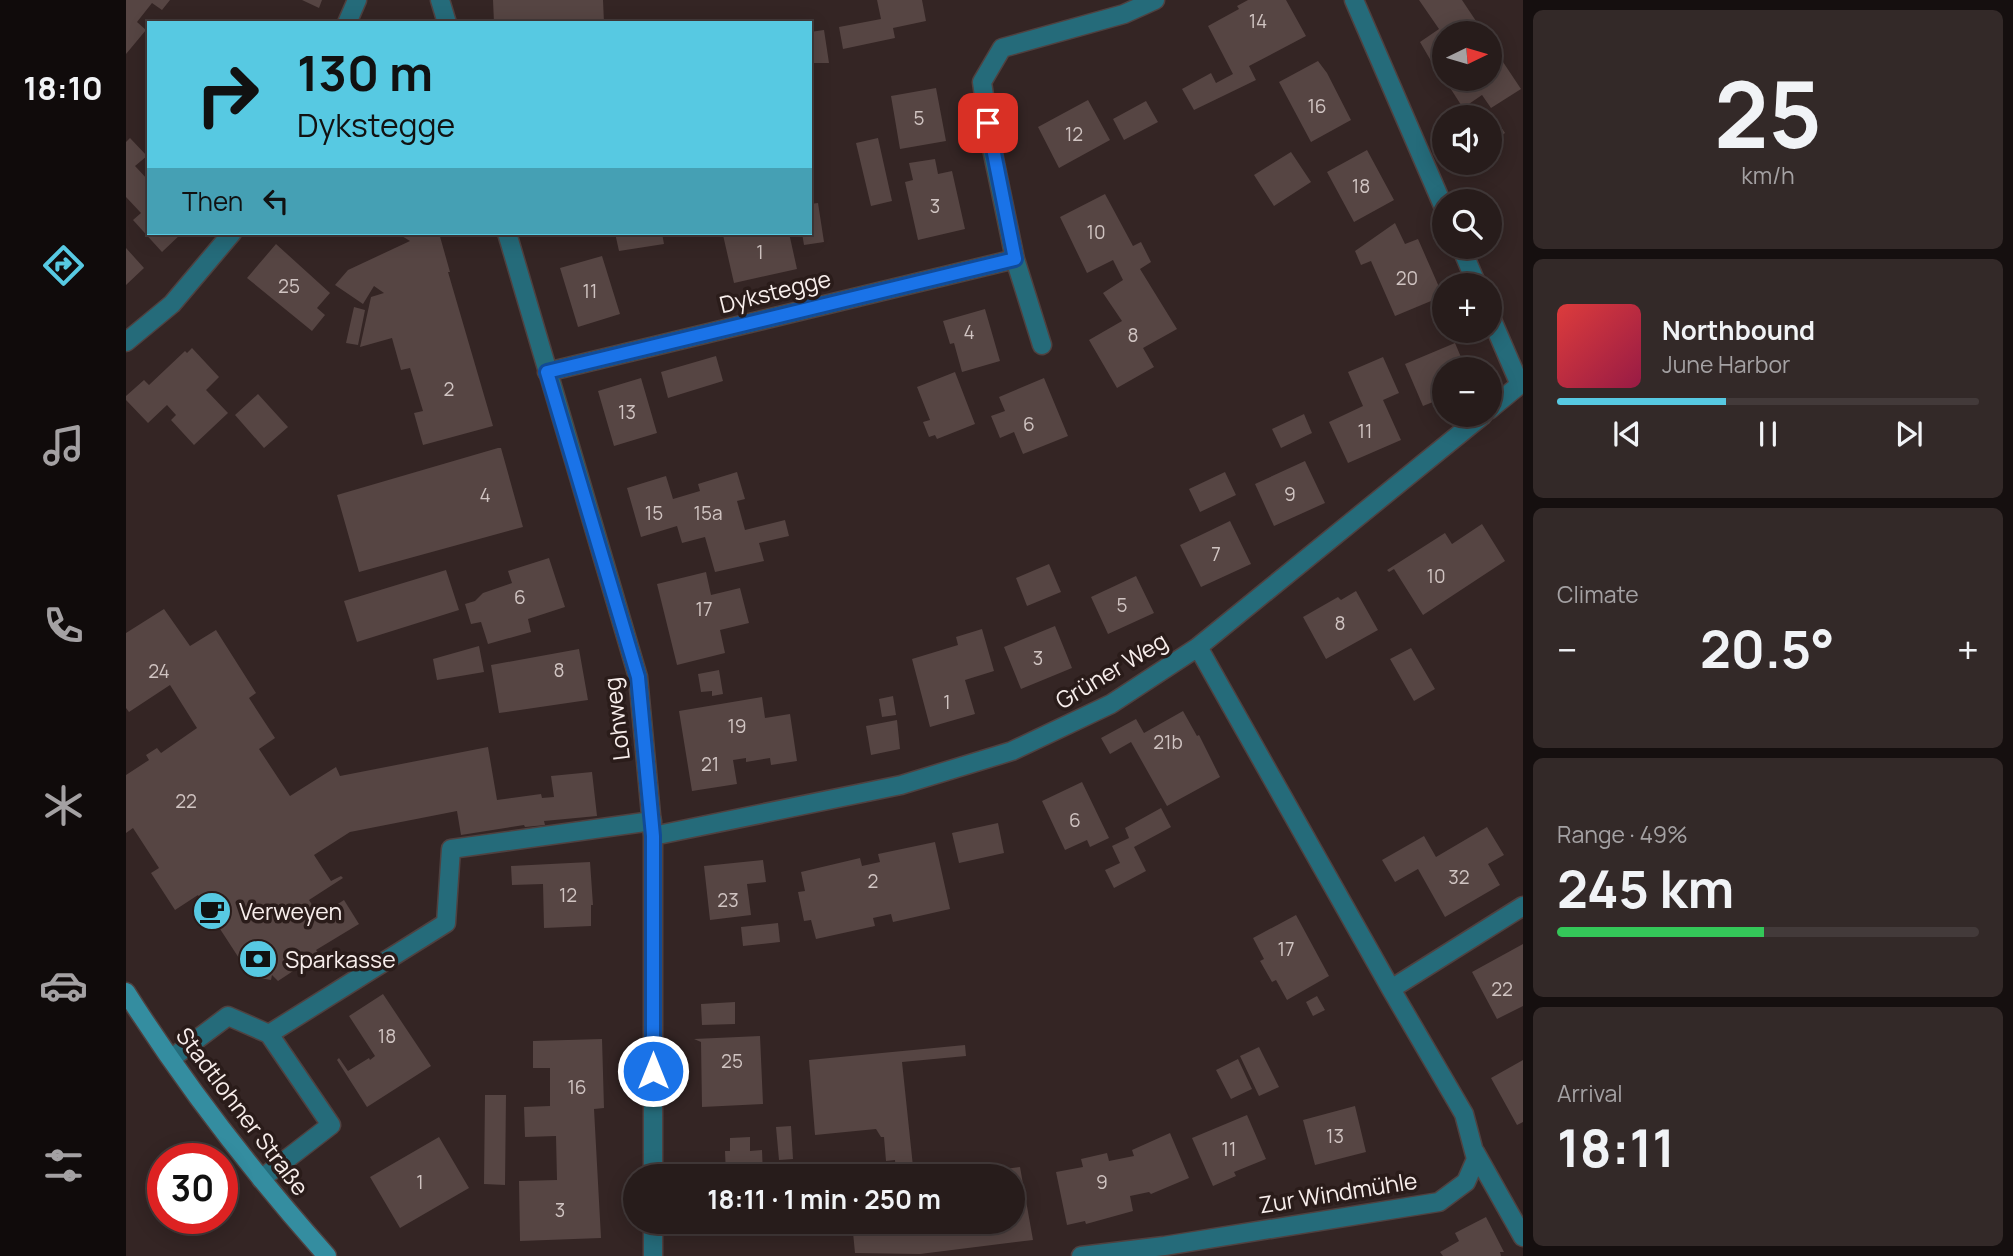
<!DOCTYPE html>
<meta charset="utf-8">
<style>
:root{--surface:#271c1b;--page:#332928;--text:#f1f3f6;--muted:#a4a1a3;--line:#433a3a;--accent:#57c9e2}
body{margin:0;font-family:Manrope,sans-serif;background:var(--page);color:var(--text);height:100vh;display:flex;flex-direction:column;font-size:26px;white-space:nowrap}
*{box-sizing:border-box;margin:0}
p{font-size:23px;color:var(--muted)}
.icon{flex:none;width:38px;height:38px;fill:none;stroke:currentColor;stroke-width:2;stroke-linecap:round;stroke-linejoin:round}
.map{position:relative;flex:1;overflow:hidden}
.details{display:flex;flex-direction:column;gap:10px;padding:10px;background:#150f0f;width:490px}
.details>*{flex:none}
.top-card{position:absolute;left:21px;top:21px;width:665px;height:214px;border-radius:0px;box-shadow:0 4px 18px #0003,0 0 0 2px var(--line);background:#57c9e2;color:#111;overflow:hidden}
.needle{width:46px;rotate:85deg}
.tools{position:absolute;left:1306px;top:21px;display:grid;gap:14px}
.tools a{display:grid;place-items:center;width:70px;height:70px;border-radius:50%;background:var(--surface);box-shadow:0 4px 18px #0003,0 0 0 2px var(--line);font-size:35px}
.speed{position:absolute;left:21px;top:1143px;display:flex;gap:14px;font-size:35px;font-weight:700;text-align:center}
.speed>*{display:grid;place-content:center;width:91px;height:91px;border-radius:50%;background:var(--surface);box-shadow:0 4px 18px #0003,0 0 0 2px var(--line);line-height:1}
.speed .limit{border:10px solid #d22;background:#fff;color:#111}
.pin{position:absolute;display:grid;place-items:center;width:60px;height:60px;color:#fff;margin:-30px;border-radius:14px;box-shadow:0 4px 10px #0006}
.me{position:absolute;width:77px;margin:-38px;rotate:0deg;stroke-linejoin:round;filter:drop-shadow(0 0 5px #0008)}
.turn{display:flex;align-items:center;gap:24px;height:147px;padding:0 35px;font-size:32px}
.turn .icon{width:91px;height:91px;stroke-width:2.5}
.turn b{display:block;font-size:49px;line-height:60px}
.then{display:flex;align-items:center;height:66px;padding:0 35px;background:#0003;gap:14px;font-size:26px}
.big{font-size:52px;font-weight:700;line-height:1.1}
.details .card{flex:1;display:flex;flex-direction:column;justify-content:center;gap:10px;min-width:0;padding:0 24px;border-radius:10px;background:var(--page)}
.details .dial{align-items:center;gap:0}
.dial b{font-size:91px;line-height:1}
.song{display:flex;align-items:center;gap:21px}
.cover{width:84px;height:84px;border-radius:10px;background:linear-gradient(135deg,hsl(0 70% 55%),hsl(340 70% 35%))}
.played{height:7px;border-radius:4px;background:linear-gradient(90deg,var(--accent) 40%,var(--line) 40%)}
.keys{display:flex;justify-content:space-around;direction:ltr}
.heat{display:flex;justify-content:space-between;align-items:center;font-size:38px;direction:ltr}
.charge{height:10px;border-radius:5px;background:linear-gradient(90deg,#34c759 49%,var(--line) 0)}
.trip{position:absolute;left:497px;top:1164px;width:402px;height:70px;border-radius:35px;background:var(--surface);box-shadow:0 4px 18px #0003,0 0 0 2px var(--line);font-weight:700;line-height:70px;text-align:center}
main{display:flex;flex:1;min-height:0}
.dock{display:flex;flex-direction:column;width:126px;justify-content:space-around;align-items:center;background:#100b0b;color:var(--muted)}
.dock .icon{width:49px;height:49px}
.dock .active{color:var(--accent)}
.dock b{font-size:32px;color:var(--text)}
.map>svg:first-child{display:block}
</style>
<main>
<nav class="dock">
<b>18:10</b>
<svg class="icon active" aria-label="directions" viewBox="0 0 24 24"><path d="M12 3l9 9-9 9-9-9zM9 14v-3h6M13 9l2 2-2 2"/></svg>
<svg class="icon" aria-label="music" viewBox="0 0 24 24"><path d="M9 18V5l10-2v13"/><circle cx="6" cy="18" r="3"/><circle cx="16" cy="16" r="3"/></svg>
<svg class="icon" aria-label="phone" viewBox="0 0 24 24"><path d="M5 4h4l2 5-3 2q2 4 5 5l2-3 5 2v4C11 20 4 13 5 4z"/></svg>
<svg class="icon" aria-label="climate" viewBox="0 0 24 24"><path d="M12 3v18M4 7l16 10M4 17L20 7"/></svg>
<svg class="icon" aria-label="car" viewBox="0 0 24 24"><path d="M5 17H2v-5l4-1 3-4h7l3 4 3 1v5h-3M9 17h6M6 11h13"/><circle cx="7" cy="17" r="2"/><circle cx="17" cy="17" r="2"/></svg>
<svg class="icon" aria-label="filters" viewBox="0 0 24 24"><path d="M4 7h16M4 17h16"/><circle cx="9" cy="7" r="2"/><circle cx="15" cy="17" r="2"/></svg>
</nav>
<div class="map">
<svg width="1397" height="1256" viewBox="0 0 1397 1256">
<rect width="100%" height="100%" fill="#342524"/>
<path fill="#564543" d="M 0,0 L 44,0 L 36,10 L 26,3 L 11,22 L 20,30 L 0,54 Z
M 176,0 L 196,0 L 193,8 Z
M 367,0 L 477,0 L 478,23 L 368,23 Z
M 751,0 L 796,0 L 800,21 L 767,28 L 769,38 L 717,49 L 713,27 L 755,19 Z
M 1122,0 L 1160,0 L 1180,36 L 1123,66 L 1130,80 L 1068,110 L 1056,89 L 1085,73 L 1090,83 L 1107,74 L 1082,26 L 1113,9 L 1111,6 Z
M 1293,0 L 1336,0 L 1358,33 L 1318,33 L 1318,79 L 1363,79 L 1363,41 L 1395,89 L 1365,108 L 1356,95 L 1337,108 L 1321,83 L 1319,85 L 1294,42 L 1313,29 Z
M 698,30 L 703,63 L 684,63 L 684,32 Z
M 1192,61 L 1201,73 L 1225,120 L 1185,142 L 1153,82 Z
M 810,88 L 820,141 L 774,149 L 765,96 Z
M 962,100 L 984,140 L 933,168 L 912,127 Z
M 1020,101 L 1032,122 L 998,140 L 987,119 Z
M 1371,121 L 1379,133 L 1367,141 L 1371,147 L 1363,153 L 1363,127 Z
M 4,138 L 21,156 L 9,166 L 23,181 L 23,233 L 56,233 L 36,252 L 7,220 L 15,213 L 0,197 L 0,142 Z
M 752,138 L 766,201 L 745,206 L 730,143 Z
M 1241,150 L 1268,200 L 1228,222 L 1201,172 Z
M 1165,152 L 1185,182 L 1148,206 L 1128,175 Z
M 809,159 L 812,174 L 826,171 L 839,229 L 792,240 L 779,182 L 787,180 L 783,163 Z
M 979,194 L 1007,246 L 1015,242 L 1025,262 L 1014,269 L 1051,329 L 1017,348 L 1028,367 L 991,388 L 963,340 L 996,321 L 977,293 L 997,280 L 987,260 L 961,273 L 934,217 Z
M 692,203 L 698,242 L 678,245 L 676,233 L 684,233 L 684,204 Z
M 1269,223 L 1279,244 L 1292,239 L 1317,296 L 1269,316 L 1245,261 L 1235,265 L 1229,251 Z
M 271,233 L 298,233 L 296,236 L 313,233 L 324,272 L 322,272 L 367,426 L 297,445 L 288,413 L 297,411 L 284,368 L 275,370 L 266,338 L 234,347 L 245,297 L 258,293 L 248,286 L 237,304 L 209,285 L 222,270 L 284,241 Z
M 489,233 L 536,233 L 538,244 L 493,251 Z
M 608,233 L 663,233 L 671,269 L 608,283 L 597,235 Z
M 150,244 L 204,293 L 191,308 L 199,315 L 186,331 L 121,278 Z
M 0,248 L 18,268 L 0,285 Z
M 476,256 L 494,314 L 452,327 L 434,268 Z
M 228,307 L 239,310 L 232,345 L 220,343 Z
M 859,309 L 874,361 L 836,372 L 828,343 L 824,344 L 817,321 Z
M 1329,343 L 1340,369 L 1318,369 L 1317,398 L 1297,406 L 1279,364 Z
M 66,348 L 93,377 L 80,390 L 102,413 L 68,445 L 45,420 L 50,415 L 41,405 L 22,423 L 0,400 L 0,396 L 18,380 L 23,385 L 59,351 L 61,353 Z
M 590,356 L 597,381 L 542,398 L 535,372 Z
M 1257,357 L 1273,393 L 1257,400 L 1275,440 L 1222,463 L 1203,422 L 1237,406 L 1222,372 Z
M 829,372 L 849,424 L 811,439 L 809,435 L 803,437 L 797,422 L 804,420 L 791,387 Z
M 515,378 L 531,433 L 488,446 L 472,391 Z
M 918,378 L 942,436 L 897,454 L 888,432 L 874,438 L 865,416 L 879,411 L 873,397 Z
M 132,394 L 162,427 L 138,448 L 109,415 Z
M 1178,414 L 1186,433 L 1155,448 L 1146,429 Z
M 372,448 L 375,448 L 397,527 L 233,572 L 211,495 Z
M 1179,461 L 1199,503 L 1148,526 L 1129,484 Z
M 611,472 L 619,499 L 611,501 L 619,530 L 659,520 L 663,536 L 633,543 L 638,561 L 589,572 L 579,537 L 556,543 L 551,526 L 515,537 L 501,488 L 540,476 L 547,499 L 574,491 L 572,484 Z
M 1099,472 L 1110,495 L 1074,512 L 1063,489 Z
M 1104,521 L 1125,564 L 1075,587 L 1054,545 Z
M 1356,524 L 1379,561 L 1297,615 L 1268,569 L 1263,572 L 1261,570 L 1319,533 L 1326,544 Z
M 423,558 L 439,607 L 402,619 L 405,632 L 362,644 L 355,622 L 345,624 L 339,604 L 349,601 L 357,593 L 386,583 L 382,571 Z
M 923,564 L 935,592 L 901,606 L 890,578 Z
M 320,570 L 333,610 L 231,642 L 218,601 Z
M 580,572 L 585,595 L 614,588 L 623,623 L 594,630 L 599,653 L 551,665 L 531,584 Z
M 1010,576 L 1028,613 L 982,634 L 965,597 Z
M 1230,591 L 1252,630 L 1200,659 L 1177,617 L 1212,597 L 1215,600 Z
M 38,609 L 64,646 L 90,630 L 130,693 L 123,698 L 149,738 L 133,749 L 164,796 L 210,767 L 214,776 L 362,747 L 371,800 L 415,794 L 416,798 L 428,797 L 425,776 L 466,772 L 471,816 L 418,821 L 419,825 L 399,827 L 398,825 L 335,835 L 331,811 L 224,832 L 188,855 L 205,881 L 215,876 L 217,878 L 183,900 L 193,916 L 218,900 L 233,924 L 190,950 L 193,954 L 152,981 L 146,975 L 145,980 L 122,976 L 124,970 L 120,969 L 72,895 L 49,910 L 25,873 L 33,868 L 7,828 L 0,833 L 0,775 L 23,760 L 20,755 L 31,748 L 35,753 L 71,728 L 44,685 L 3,712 L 0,708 L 0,633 Z
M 929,626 L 946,668 L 895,689 L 878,647 Z
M 856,629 L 868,671 L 839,680 L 849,714 L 804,727 L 786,659 L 832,645 L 830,637 Z
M 353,646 L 358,672 L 311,680 L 307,659 Z
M 1285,648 L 1309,689 L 1288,701 L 1264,659 Z
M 453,649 L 462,700 L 373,713 L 365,665 Z
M 593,670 L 597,694 L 586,696 L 586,691 L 575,692 L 572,674 Z
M 767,696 L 770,715 L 756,717 L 753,699 Z
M 636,697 L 639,718 L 664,714 L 671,761 L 645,765 L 644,758 L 620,762 L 620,758 L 607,760 L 611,784 L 566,791 L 553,711 Z
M 1057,711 L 1071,736 L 1073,735 L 1094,777 L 1041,806 L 1005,742 L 984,754 L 975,738 L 1010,719 L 1018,733 Z
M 771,720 L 774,749 L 745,755 L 740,726 Z
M 956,782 L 983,838 L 964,847 L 961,840 L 939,850 L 916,801 Z
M 1035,808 L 1045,827 L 1008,847 L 1020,871 L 988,888 L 979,870 L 994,863 L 986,846 L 1003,838 L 999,828 Z
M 872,823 L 878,853 L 833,863 L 826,833 Z
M 1361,827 L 1378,855 L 1362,864 L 1374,885 L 1319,917 L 1292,869 L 1269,882 L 1256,860 L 1298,836 L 1310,857 Z
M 809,842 L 824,909 L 767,922 L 765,914 L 747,918 L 749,926 L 690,939 L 685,920 L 678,921 L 672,892 L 679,891 L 675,872 L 734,858 L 736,866 L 754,862 L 752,854 Z
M 637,860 L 640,882 L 621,884 L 625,915 L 584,920 L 578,866 Z
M 464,862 L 467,905 L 465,905 L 465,926 L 418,928 L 417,884 L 386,885 L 385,866 Z
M 1170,915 L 1203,976 L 1161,1000 L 1150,980 L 1146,982 L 1134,961 L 1138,959 L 1127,938 Z
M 652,923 L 654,942 L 617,946 L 615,927 Z
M 1397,944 L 1397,1006 L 1371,1019 L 1346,972 Z
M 257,994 L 305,1066 L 241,1107 L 211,1060 L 213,1058 L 222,1071 L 243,1058 L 244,1060 L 249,1056 L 223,1016 Z
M 1191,996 L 1199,1010 L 1187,1016 L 1180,1002 Z
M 609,1002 L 609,1024 L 576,1025 L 575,1004 Z
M 634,1036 L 637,1104 L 576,1107 L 575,1042 L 568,1039 Z
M 476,1039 L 478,1108 L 468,1109 L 475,1238 L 394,1241 L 393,1181 L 431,1180 L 430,1136 L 399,1137 L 398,1107 L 424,1106 L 424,1068 L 407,1068 L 407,1041 Z
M 839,1045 L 840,1056 L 776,1062 L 788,1176 L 770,1176 L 769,1160 L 760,1161 L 758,1137 L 755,1137 L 750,1129 L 689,1135 L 683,1060 Z
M 1133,1047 L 1153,1087 L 1133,1096 L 1114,1056 Z
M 1112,1059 L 1126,1089 L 1105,1099 L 1090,1070 Z
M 1397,1060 L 1397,1122 L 1391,1125 L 1365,1078 Z
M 359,1095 L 380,1095 L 379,1185 L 358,1184 Z
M 1229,1106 L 1240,1152 L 1189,1165 L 1177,1120 Z
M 1121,1115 L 1140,1159 L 1108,1172 L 1110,1176 L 1087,1186 L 1066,1138 Z
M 665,1126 L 667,1159 L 653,1160 L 650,1127 Z
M 1044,1133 L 1063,1178 L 1025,1194 L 1023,1192 L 1004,1196 L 1007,1211 L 960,1224 L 959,1221 L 941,1225 L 930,1172 L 957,1167 L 955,1159 L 981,1153 L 983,1161 L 1008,1156 L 1006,1150 Z
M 313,1137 L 343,1188 L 274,1228 L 244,1177 Z
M 624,1137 L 624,1151 L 636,1150 L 637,1176 L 600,1176 L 599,1151 L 604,1151 L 604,1138 Z
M 894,1167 L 907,1240 L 794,1254 L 729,1253 L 726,1222 L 887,1222 L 887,1176 L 866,1176 L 864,1171 Z
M 1360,1217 L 1378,1252 L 1374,1252 L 1375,1256 L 1317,1256 L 1314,1252 L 1333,1241 L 1329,1233 Z
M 601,1222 L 651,1222 L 651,1233 L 601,1235 Z
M 672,1222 L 704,1222 L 705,1228 L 673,1230 Z"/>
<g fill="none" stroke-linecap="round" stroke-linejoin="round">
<defs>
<path id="lane" d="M 46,1058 L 102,1016 L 143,1034 L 320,923 L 325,849 L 526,821
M 135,1179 L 205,1125 L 143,1034"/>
<path id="street" d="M 314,0 L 321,23
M 1228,0 L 1318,208
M 221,23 L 231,0
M 381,233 L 512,677 L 527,836 L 527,1176
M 1335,247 L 1351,285
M 1363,313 L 1394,385
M 0,342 L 46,304 L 106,233
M 916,345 L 889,259 L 865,144 L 856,82 L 876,48 L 998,14 L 1029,0
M 421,372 L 889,259
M 1363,410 L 1397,382
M 527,836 L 775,785 L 886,751 L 985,704 L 1072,647 L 1357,415
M 1265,989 L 1397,906
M 1349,1152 L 1397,1237
M 527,1256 L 527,1222
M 955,1256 L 1038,1246 L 1313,1202 L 1340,1182 L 1350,1159 L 1338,1114 L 1265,989 L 1072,647"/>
<path id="secondary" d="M 0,992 C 59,1085 128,1174 201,1256"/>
</defs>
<use href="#lane" stroke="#4f4140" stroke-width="21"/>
<use href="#street" stroke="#4f4140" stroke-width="21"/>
<use href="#secondary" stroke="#4f4140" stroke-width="21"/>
<use href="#lane" stroke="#256b7a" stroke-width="18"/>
<use href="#street" stroke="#256b7a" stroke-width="18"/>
<use href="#secondary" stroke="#348da0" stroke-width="18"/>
</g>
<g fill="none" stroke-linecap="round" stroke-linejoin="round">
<defs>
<path id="route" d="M 527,1071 L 527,836 L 512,677 L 421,372 L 889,259 L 862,123"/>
</defs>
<use href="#route" stroke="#114b97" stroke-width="18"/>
<use href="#route" stroke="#1a73e8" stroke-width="12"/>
</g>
<defs>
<symbol id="cafe-disc" viewBox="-11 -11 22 22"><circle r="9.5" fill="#57c9e2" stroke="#2a1c1a"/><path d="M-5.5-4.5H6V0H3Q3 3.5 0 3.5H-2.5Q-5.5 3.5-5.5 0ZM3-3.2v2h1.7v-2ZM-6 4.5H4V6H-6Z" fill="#111"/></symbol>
<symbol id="bank-disc" viewBox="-11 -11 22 22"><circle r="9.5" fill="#57c9e2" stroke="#2a1c1a"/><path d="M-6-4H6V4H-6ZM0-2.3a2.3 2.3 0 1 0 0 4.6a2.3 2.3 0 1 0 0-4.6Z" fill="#111"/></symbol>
</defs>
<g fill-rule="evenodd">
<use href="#cafe-disc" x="64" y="889" width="44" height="44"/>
<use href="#bank-disc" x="110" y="937" width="44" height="44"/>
</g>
<g text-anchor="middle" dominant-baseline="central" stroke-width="7" stroke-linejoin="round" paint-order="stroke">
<g font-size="19" fill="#d0c4c2">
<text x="1132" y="21">14</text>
<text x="1191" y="106">16</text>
<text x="793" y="118">5</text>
<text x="948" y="134">12</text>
<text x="1235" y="186">18</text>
<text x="809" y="206">3</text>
<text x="970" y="232">10</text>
<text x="634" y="252">1</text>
<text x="1281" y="278">20</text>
<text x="163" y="286">25</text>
<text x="464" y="291">11</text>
<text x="843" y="332">4</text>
<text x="1007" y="335">8</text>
<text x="323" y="389">2</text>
<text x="501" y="412">13</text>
<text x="903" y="424">6</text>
<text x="1239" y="431">11</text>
<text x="1164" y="494">9</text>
<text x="359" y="495">4</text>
<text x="528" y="513">15</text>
<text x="582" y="513">15a</text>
<text x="1090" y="554">7</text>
<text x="1310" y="576">10</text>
<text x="394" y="597">6</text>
<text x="996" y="605">5</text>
<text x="578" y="609">17</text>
<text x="1214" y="623">8</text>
<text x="912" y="658">3</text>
<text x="433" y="670">8</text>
<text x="33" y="671">24</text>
<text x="821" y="702">1</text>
<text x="611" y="726">19</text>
<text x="1042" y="742">21b</text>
<text x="584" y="764">21</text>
<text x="60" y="801">22</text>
<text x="949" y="820">6</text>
<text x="1333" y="877">32</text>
<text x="747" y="881">2</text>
<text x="442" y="895">12</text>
<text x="602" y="900">23</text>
<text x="1160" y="949">17</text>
<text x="1376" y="989">22</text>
<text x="261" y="1036">18</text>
<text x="606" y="1061">25</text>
<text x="451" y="1087">16</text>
<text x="1209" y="1136">13</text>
<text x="1103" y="1149">11</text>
<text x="294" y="1182">1</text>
<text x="976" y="1182">9</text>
<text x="434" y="1210">3</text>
</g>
<g font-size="23" fill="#f8eeec" stroke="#2a1c1a">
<text transform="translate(649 291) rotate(-14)">Dykstegge</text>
<text transform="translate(985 670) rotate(-31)">Grüner Weg</text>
<text transform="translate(490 719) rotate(-97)">Lohweg</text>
<text transform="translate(117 1111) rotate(53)">Stadtlohner Straße</text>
<text transform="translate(1212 1192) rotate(-9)">Zur Windmühle</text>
</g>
<g font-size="23" fill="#f8eeec" stroke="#2a1c1a" text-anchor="start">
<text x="113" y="911">Verweyen</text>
<text x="159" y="959">Sparkasse</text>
</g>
</g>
</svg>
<div class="tools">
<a><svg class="needle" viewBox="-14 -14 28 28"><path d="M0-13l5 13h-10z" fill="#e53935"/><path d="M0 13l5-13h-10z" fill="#a4a1a3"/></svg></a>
<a><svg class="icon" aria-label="sound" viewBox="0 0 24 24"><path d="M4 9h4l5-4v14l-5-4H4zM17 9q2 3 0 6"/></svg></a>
<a><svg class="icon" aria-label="search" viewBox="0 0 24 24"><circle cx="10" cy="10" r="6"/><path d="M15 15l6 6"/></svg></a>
<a>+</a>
<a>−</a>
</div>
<div class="speed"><div class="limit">30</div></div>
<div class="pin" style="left:862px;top:123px;background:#d93025"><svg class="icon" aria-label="arrive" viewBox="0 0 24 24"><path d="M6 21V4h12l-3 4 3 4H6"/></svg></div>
<svg class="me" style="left:527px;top:1071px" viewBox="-20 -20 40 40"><circle r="17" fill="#1a73e8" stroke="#fff" stroke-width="3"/><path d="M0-11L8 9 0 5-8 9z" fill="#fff"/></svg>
<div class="trip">18:11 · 1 min · 250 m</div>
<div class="top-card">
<div class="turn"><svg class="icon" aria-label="right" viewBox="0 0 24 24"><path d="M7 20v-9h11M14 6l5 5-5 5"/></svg><div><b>130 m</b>Dykstegge</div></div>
<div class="then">Then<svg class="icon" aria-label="left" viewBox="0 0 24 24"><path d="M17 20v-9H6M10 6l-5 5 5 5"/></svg></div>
</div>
</div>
<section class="details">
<div class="card dial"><b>25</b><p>km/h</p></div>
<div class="card">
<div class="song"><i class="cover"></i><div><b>Northbound</b><p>June Harbor</p></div></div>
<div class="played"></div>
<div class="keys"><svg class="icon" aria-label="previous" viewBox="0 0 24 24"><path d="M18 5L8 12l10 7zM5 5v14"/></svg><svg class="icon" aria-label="pause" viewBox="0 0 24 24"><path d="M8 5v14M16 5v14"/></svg><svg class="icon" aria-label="next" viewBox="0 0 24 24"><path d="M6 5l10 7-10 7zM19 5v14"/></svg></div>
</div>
<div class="card"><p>Climate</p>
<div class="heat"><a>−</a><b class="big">20.5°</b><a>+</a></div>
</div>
<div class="card"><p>Range · 49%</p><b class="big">245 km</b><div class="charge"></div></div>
<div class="card"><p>Arrival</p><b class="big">18:11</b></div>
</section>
</main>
